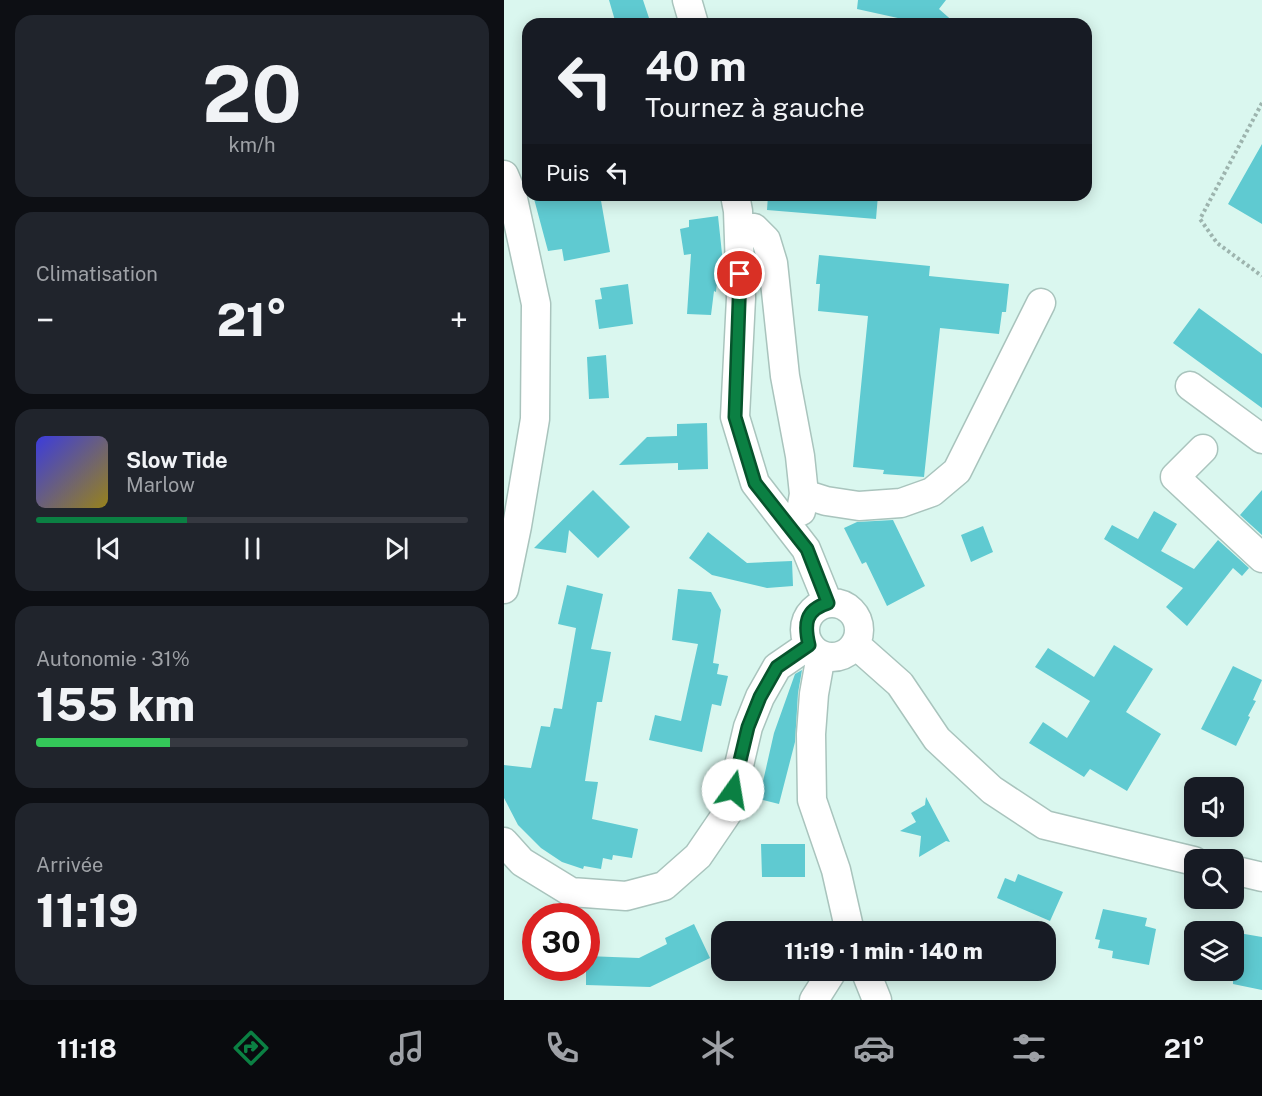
<!DOCTYPE html>
<html lang="fr">
<meta charset="utf-8">
<style>
:root{--surface:#171b24;--page:#20242c;--text:#f1f3f6;--muted:#9ea1a6;--line:#363941;--accent:#0b8043}
body{margin:0;font-family:"Public Sans",sans-serif;background:var(--page);color:var(--text);height:100vh;display:flex;flex-direction:column;font-size:22px;white-space:nowrap}
*{box-sizing:border-box;margin:0}
p{font-size:20px;color:var(--muted)}
.icon{flex:none;width:33px;height:33px;fill:none;stroke:currentColor;stroke-width:2;stroke-linecap:round;stroke-linejoin:round}
.map{position:relative;flex:1;overflow:hidden}
.details{display:flex;flex-direction:column;gap:15px;padding:15px;background:#0d0f14;width:504px}
.details>*{flex:none}
.hud{position:absolute;left:18px;top:18px;width:570px;height:183px;border-radius:18px;box-shadow:0 3px 15px #0003;background:#171b24;color:var(--text);overflow:hidden}
.fabs{position:absolute;left:680px;top:777px;display:grid;gap:12px}
.fabs a{display:grid;place-items:center;width:60px;height:60px;border-radius:12px;background:var(--surface);box-shadow:0 3px 15px #0003;font-size:30px}
.speed{position:absolute;left:18px;top:903px;display:flex;gap:12px;font-size:30px;font-weight:700;text-align:center}
.speed>*{display:grid;place-content:center;width:78px;height:78px;border-radius:50%;background:var(--surface);box-shadow:0 3px 15px #0003;line-height:1}
.speed .limit{border:9px solid #d22;background:#fff;color:#111}
.pin{position:absolute;display:grid;place-items:center;width:51px;height:51px;color:#fff;margin:-26px;border:3px solid #fff;border-radius:50%;box-shadow:0 2px 6px #0007}
.me{position:absolute;width:66px;margin:-33px;rotate:13deg;stroke-linejoin:round;filter:drop-shadow(0 0 4px #0008)}
.turn{display:flex;align-items:center;gap:21px;height:126px;padding:0 24px;font-size:27px}
.turn .icon{width:78px;height:78px;stroke-width:2.5}
.turn b{display:block;font-size:42px;line-height:51px}
.then{display:flex;align-items:center;height:57px;padding:0 24px;background:#0003;gap:12px;font-size:22px}
.big{font-size:45px;font-weight:800;line-height:1.1}
.details .tile{flex:1;display:flex;flex-direction:column;justify-content:center;gap:9px;min-width:0;padding:0 21px;border-radius:18px;background:var(--page)}
.details .dial{align-items:center;gap:0}
.dial b{font-size:78px;line-height:1}
.song{display:flex;align-items:center;gap:18px}
.cover{width:72px;height:72px;border-radius:9px;background:linear-gradient(135deg,hsl(240 70% 55%),hsl(50 70% 35%))}
.played{height:6px;border-radius:3px;background:linear-gradient(90deg,var(--accent) 35%,var(--line) 35%)}
.keys{display:flex;justify-content:space-around;direction:ltr}
.heat{display:flex;justify-content:space-between;align-items:center;font-size:33px;direction:ltr}
.charge{height:9px;border-radius:4px;background:linear-gradient(90deg,#34c759 31%,var(--line) 0)}
.trip{position:absolute;left:207px;top:921px;width:345px;height:60px;border-radius:18px;background:var(--surface);box-shadow:0 3px 15px #0003;font-weight:800;line-height:60px;text-align:center}
.dock{display:flex;height:96px;justify-content:space-around;align-items:center;background:#090b0e;color:var(--muted)}
.dock .icon{width:42px;height:42px}
.dock .on{color:var(--accent)}
.dock b{font-size:27px;color:var(--text)}
main{display:flex;flex:1;min-height:0}
.map>svg:first-child{display:block}
</style>
<main>
<section class="details">
<div class="tile dial"><b>20</b><p>km/h</p></div>
<div class="tile"><p>Climatisation</p>
<div class="heat"><a>−</a><b class="big">21°</b><a>+</a></div>
</div>
<div class="tile">
<div class="song"><i class="cover"></i><div><b>Slow Tide</b><p>Marlow</p></div></div>
<div class="played"></div>
<div class="keys"><svg class="icon" aria-label="previous" viewBox="0 0 24 24"><path d="M18 5L8 12l10 7zM5 5v14"/></svg><svg class="icon" aria-label="pause" viewBox="0 0 24 24"><path d="M8 5v14M16 5v14"/></svg><svg class="icon" aria-label="next" viewBox="0 0 24 24"><path d="M6 5l10 7-10 7zM19 5v14"/></svg></div>
</div>
<div class="tile"><p>Autonomie · 31%</p><b class="big">155 km</b><div class="charge"></div></div>
<div class="tile"><p>Arrivée</p><b class="big">11:19</b></div>
</section>
<div class="map">
<svg width="758" height="1000" viewBox="0 0 758 1000">
<rect width="100%" height="100%" fill="#daf7ef"/>
<path fill="#5fcad1" d="M 105,0 L 139,0 L 147,24 L 112,24 Z
M 354,0 L 442,0 L 435,9 L 452,24 L 421,24 L 353,9 Z
M 758,144 L 758,224 L 724,204 Z
M 29,195 L 96,195 L 106,252 L 60,261 L 58,249 L 44,251 Z
M 264,195 L 374,195 L 372,219 L 263,210 Z
M 214,216 L 219,263 L 215,262 L 212,292 L 210,291 L 207,315 L 183,314 L 187,254 L 180,255 L 176,229 L 185,227 L 185,220 Z
M 315,255 L 426,266 L 425,276 L 505,284 L 502,312 L 498,312 L 495,334 L 436,328 L 420,477 L 379,474 L 380,470 L 349,467 L 364,316 L 314,311 L 316,284 L 312,284 Z
M 124,284 L 129,324 L 95,329 L 91,300 L 98,299 L 96,288 Z
M 695,308 L 758,354 L 758,408 L 669,343 Z
M 102,355 L 105,398 L 85,399 L 83,357 Z
M 203,423 L 204,469 L 174,470 L 174,463 L 115,465 L 143,437 L 173,436 L 173,424 Z
M 89,490 L 126,527 L 94,558 L 65,530 L 62,553 L 30,548 Z
M 758,490 L 758,535 L 736,515 Z
M 650,511 L 673,524 L 657,551 L 690,569 L 714,540 L 745,568 L 738,576 L 729,568 L 683,626 L 662,607 L 679,588 L 600,539 L 608,525 L 634,539 Z
M 389,520 L 421,586 L 383,606 L 362,562 L 358,564 L 340,528 L 353,522 Z
M 479,526 L 489,552 L 467,562 L 457,535 Z
M 204,532 L 243,563 L 288,561 L 289,586 L 263,588 L 208,575 L 185,558 Z
M 63,585 L 99,594 L 87,649 L 107,652 L 98,702 L 93,702 L 81,781 L 94,782 L 88,819 L 134,829 L 128,858 L 109,855 L 108,860 L 99,858 L 97,869 L 80,866 L 79,869 L 58,862 L 37,848 L 14,825 L 0,798 L 0,765 L 27,768 L 37,726 L 46,727 L 50,708 L 58,709 L 72,628 L 54,624 Z
M 174,589 L 207,592 L 217,610 L 209,663 L 215,664 L 213,674 L 224,676 L 217,706 L 208,704 L 198,752 L 145,740 L 151,715 L 177,721 L 194,644 L 168,640 Z
M 610,645 L 649,669 L 622,712 L 657,734 L 623,791 L 586,769 L 580,777 L 525,743 L 539,722 L 563,738 L 586,701 L 531,667 L 544,648 L 590,677 Z
M 729,666 L 758,680 L 749,700 L 752,701 L 744,716 L 746,717 L 732,746 L 697,729 Z
M 298,670 L 294,693 L 291,742 L 275,804 L 255,799 L 270,733 L 291,674 Z
M 422,797 L 446,842 L 442,841 L 415,857 L 417,836 L 396,831 L 412,822 L 407,813 L 421,805 Z
M 257,844 L 301,844 L 301,877 L 258,877 Z
M 514,874 L 559,892 L 546,921 L 493,898 L 501,878 L 511,882 Z
M 599,909 L 643,918 L 641,926 L 652,929 L 645,965 L 608,958 L 609,951 L 594,948 L 596,940 L 591,939 Z
M 190,924 L 206,958 L 146,987 L 82,985 L 82,956 L 135,958 L 163,944 L 161,938 Z
M 729,932 L 758,937 L 758,990 L 729,984 Z"/>
<g fill="none" stroke-linecap="round" stroke-linejoin="round">
<defs>
<path id="minor" d="M 183,0 L 190,24
M 0,175 L 8,194 L 32,304 L 31,419 L 13,526 L 0,589
M 231,195 L 234,211 L 237,298 L 231,417 L 251,483 L 302,549 L 324,603
M 235,227 L 250,228 L 262,240 L 269,263 L 281,376 L 296,456 L 300,494 L 297,511
M 686,386 L 758,439
M 699,449 L 671,477 L 758,558
M 300,494 L 322,501 L 355,506 L 397,503 L 428,492 L 453,471 L 537,303
M301 630a27 27 0 1 1 54 0a27 27 0 1 1-54 0Z
M 352,645 L 396,684 L 433,739 L 488,790 L 541,825 L 690,861
M 317,655 L 310,694 L 307,734 L 308,800 L 332,870 L 346,932
M 0,842 L 18,862 L 67,892 L 122,896 L 160,886 L 194,856 L 224,812 L 244,727 L 256,697 L 273,667 L 305,645
M 729,870 L 758,877
M 361,970 L 373,1000
M 310,1000 L 329,970"/>
</defs>
<use href="#minor" stroke="#a9c4bd" stroke-width="31"/>
<path stroke="#9db4ae" stroke-width="4" stroke-dasharray="3 3" stroke-linecap="butt" d="M 758,103 L 696,219 L 713,243 L 758,276"/>
<use href="#minor" stroke="#fff" stroke-width="28"/>
</g>
<g fill="none" stroke-linecap="round" stroke-linejoin="round">
<defs>
<path id="route" d="M 229,790 L 244,727 L 256,697 L 273,667 L 305,645 C 300,624 301,610 324,603 L 303,549 L 251,483 L 231,417 L 236,274"/>
</defs>
<use href="#route" stroke="#07532c" stroke-width="15"/>
<use href="#route" stroke="#0b8043" stroke-width="10"/>
</g>
</svg>
<div class="fabs">
<a><svg class="icon" aria-label="sound" viewBox="0 0 24 24"><path d="M4 9h4l5-4v14l-5-4H4zM17 9q2 3 0 6"/></svg></a>
<a><svg class="icon" aria-label="search" viewBox="0 0 24 24"><circle cx="10" cy="10" r="6"/><path d="M15 15l6 6"/></svg></a>
<a><svg class="icon" aria-label="layers" viewBox="0 0 24 24"><path d="M12 4l9 5-9 5-9-5zM3 14l9 5 9-5"/></svg></a>
</div>
<div class="speed"><div class="limit">30</div></div>
<div class="pin" style="left:236px;top:274px;background:#d93025"><svg class="icon" aria-label="arrive" viewBox="0 0 24 24"><path d="M6 21V4h12l-3 4 3 4H6"/></svg></div>
<svg class="me" style="left:229px;top:790px" viewBox="-20 -20 40 40"><circle r="19" fill="#fff"/><path d="M0-13L10 11 0 6-10 11z" fill="#0b8043"/></svg>
<div class="trip">11:19 · 1 min · 140 m</div>
<div class="hud">
<div class="turn"><svg class="icon" aria-label="left" viewBox="0 0 24 24"><path d="M17 20v-9H6M10 6l-5 5 5 5"/></svg><div><b>40 m</b>Tournez à gauche</div></div>
<div class="then">Puis<svg class="icon" aria-label="left" viewBox="0 0 24 24"><path d="M17 20v-9H6M10 6l-5 5 5 5"/></svg></div>
</div>
</div>
</main>
<nav class="dock">
<b>11:18</b>
<svg class="icon on" aria-label="directions" viewBox="0 0 24 24"><path d="M12 3l9 9-9 9-9-9zM9 14v-3h6M13 9l2 2-2 2"/></svg>
<svg class="icon" aria-label="music" viewBox="0 0 24 24"><path d="M9 18V5l10-2v13"/><circle cx="6" cy="18" r="3"/><circle cx="16" cy="16" r="3"/></svg>
<svg class="icon" aria-label="phone" viewBox="0 0 24 24"><path d="M5 4h4l2 5-3 2q2 4 5 5l2-3 5 2v4C11 20 4 13 5 4z"/></svg>
<svg class="icon" aria-label="climate" viewBox="0 0 24 24"><path d="M12 3v18M4 7l16 10M4 17L20 7"/></svg>
<svg class="icon" aria-label="car" viewBox="0 0 24 24"><path d="M5 17H2v-5l4-1 3-4h7l3 4 3 1v5h-3M9 17h6M6 11h13"/><circle cx="7" cy="17" r="2"/><circle cx="17" cy="17" r="2"/></svg>
<svg class="icon" aria-label="filters" viewBox="0 0 24 24"><path d="M4 7h16M4 17h16"/><circle cx="9" cy="7" r="2"/><circle cx="15" cy="17" r="2"/></svg>
<b>21°</b>
</nav>
